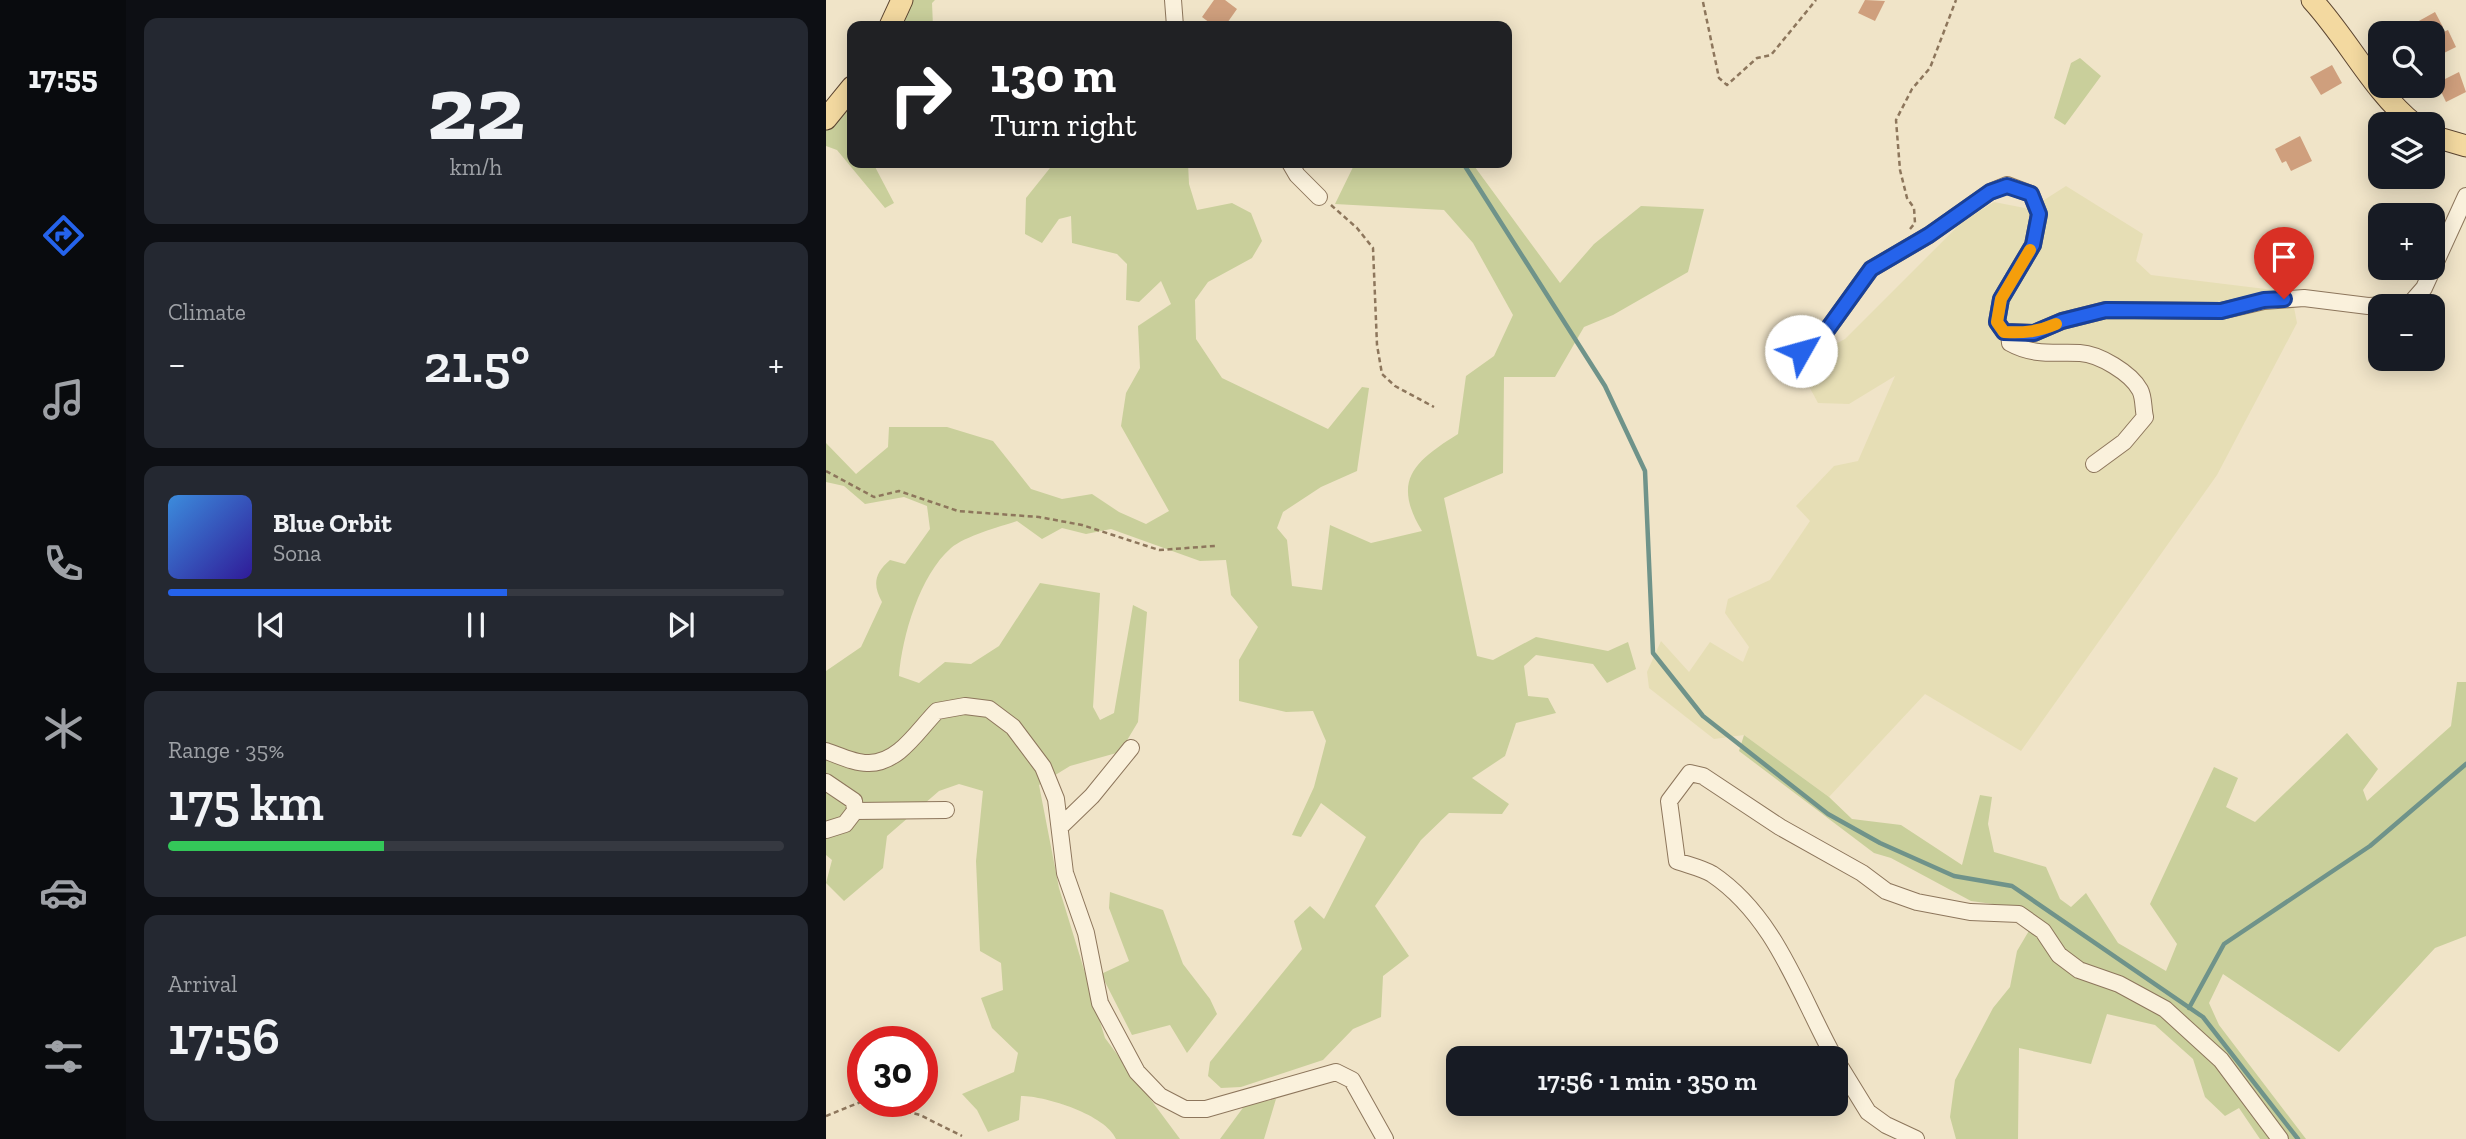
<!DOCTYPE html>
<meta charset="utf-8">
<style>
:root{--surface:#171b24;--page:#242831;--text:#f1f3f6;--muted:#9ea1a6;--line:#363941;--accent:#2563eb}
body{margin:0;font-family:"Zilla Slab",serif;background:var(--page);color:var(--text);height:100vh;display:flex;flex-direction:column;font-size:26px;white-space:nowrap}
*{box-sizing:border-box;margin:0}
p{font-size:23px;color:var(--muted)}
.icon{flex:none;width:38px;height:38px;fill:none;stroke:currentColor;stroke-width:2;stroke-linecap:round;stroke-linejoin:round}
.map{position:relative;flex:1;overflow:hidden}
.panel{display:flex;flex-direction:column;gap:18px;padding:18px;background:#0d0f14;width:700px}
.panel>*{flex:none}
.banner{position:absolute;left:21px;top:21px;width:665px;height:147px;border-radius:14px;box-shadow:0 4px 18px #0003;background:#202124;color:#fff;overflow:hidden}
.buttons{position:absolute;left:1542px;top:21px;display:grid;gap:14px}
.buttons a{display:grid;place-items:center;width:77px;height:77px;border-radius:14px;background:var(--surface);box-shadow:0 4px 18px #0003;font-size:35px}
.speed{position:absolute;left:21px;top:1026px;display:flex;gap:14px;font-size:35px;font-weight:700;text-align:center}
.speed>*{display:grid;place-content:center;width:91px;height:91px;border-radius:50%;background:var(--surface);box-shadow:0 4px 18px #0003;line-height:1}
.speed .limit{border:10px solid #d22;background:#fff;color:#111}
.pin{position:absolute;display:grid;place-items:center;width:60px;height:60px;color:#fff;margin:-72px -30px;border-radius:50% 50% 50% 0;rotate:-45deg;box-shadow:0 0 7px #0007}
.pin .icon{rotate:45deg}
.me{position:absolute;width:77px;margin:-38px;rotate:52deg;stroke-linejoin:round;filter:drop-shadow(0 0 5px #0008)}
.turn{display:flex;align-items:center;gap:24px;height:147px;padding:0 28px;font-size:32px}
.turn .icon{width:91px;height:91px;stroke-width:2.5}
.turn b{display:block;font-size:49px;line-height:60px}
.big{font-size:52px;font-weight:600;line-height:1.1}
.panel .card{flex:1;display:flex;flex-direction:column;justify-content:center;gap:10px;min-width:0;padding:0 24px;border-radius:14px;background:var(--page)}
.panel .dial{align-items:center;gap:0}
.dial b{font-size:91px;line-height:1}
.song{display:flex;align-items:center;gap:21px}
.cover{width:84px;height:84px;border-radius:10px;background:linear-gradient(135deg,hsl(210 70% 55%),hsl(250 70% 35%))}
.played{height:7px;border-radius:4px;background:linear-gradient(90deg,var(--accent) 55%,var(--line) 55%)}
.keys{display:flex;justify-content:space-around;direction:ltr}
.heat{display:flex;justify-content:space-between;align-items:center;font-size:38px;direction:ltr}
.charge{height:10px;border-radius:5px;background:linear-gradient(90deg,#34c759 35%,var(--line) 0)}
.trip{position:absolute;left:620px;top:1046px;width:402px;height:70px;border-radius:14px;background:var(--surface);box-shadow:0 4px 18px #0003;font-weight:600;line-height:70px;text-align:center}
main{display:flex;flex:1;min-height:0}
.dock{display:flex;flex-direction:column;width:126px;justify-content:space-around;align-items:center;background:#090b0e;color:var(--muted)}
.dock .icon{width:49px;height:49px}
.dock .current{color:var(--accent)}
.dock b{font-size:32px;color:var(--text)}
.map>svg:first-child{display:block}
</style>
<main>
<nav class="dock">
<b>17:55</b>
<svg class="icon current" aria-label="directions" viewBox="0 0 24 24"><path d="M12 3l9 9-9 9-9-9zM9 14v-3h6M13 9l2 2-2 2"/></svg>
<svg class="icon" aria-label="music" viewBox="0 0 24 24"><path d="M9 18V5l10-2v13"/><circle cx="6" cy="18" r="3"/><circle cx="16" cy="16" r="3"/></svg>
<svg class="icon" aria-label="phone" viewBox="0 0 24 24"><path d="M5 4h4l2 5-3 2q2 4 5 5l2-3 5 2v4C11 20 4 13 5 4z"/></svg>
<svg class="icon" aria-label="climate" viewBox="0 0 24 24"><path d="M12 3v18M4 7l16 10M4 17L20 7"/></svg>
<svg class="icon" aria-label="car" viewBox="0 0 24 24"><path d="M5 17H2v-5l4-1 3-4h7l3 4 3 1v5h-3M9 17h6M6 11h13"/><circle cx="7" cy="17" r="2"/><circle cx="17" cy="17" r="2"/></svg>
<svg class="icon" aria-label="filters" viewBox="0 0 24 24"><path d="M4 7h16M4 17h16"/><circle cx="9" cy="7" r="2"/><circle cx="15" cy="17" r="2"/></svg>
</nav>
<section class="panel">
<div class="card dial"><b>22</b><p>km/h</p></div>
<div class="card"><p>Climate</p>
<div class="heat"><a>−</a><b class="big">21.5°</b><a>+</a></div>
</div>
<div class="card">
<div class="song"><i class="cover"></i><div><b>Blue Orbit</b><p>Sona</p></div></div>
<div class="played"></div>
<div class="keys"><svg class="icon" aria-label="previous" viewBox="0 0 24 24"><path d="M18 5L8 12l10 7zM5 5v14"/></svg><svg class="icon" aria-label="pause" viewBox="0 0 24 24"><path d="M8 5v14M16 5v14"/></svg><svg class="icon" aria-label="next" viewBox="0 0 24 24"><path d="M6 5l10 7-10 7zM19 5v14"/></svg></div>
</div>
<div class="card"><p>Range · 35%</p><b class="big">175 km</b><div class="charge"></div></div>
<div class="card"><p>Arrival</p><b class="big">17:56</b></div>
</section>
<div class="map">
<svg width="1640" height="1139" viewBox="0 0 1640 1139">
<rect width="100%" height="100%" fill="#f0e4c8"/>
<path fill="#e6deb5" d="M 1240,186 L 1317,234 L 1310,261 L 1325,275 L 1465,292 L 1471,323 L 1391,475 L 1195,751 L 1099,694 L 1003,797 L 918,735 L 888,739 L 823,688 L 821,672 L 835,641 L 863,672 L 884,642 L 917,662 L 923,647 L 899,613 L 902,599 L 944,580 L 984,521 L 970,506 L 1008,466 L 1032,461 L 1069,376 L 1023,404 L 992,403 L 978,377 L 983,358 L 1019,339 L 1136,222 L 1168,202 L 1204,209 Z"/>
<path fill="#c9cf9b" d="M 83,0 L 109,0 L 106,3 L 107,26 L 71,26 Z
M 1254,58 L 1275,76 L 1239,125 L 1228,118 L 1245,63 Z
M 26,94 L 26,163 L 47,163 L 68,203 L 59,208 L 11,150 L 0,146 L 0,129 Z
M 228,163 L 362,163 L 363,184 L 371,210 L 406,203 L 425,213 L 436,241 L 426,258 L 382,282 L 369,300 L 370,339 L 396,378 L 502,429 L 536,387 L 543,388 L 531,471 L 495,487 L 457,512 L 451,528 L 461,540 L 466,586 L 496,590 L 504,525 L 545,543 L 596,531 C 565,480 589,461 632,434 L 640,376 L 668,356 L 687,315 L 647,243 L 618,210 L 509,204 L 529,163 L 646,163 L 734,283 L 768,244 L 815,206 L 878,209 L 862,272 L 787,315 L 758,327 L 729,377 L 678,377 L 677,473 L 618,498 L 651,656 L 667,660 L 710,637 L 782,651 L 802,642 L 810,669 L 781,683 L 767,664 L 710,655 L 698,666 L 702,696 L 722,698 L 730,713 L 690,723 L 679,756 L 646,778 L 683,804 L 676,814 L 623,813 L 595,840 L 549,906 L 583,956 L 557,976 L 555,1017 L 527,1029 L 497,1060 L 415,1087 L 395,1088 L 382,1076 L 384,1062 L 476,949 L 468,921 L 484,906 L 498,919 L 540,837 L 495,803 L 475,837 L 466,835 L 488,787 L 500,741 L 487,711 L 460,712 L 413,701 L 413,660 L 432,627 L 405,595 L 400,560 L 374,561 L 285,529 L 260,534 L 236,528 L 216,539 L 191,521 C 173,527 139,536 125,548 C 94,575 76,636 73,676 L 93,683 L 119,662 L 145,664 L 173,646 L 214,583 L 274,593 L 267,707 L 274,720 L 288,713 L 307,605 L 321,612 L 312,722 L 294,752 L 244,766 L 213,785 L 233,888 L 279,1038 L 354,1139 L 290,1139 C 280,1115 220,1096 195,1096 L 193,1120 L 162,1132 L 151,1110 L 136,1094 L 188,1072 L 192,1053 L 166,1028 L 155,998 L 177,990 L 175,963 L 154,951 L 150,861 L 157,791 L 133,784 L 113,791 L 61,836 L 57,868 L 18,901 L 0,883 L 6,860 L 0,855 L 0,671 L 35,647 L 56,602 C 46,584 49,573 64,560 L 79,564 L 104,529 L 101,506 L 78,497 L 39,504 L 18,486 L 0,482 L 0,443 L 30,474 L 62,447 L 63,427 L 121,427 L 167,441 L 205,489 L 236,499 L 266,494 L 293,512 L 320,524 L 343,511 L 295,426 L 300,393 L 314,368 L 312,326 L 345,304 L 335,281 L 313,302 L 300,300 L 301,264 L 291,254 L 246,243 L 245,216 L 233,219 L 216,243 L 199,234 L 200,198 Z
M 1631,682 L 1640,682 L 1640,936 L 1609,948 L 1513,1052 L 1397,974 L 1383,1003 L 1393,1025 L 1480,1139 L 1434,1139 L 1413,1108 L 1399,1116 L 1379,1097 L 1367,1059 L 1329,1025 L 1281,1014 L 1265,1064 L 1193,1048 L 1192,1139 L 1130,1139 L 1124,1117 L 1129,1080 L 1167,1008 L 1184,987 L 1191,951 L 1210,919 L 1188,907 L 1145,901 L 1065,858 L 1048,853 L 913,751 L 918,735 L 1003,797 L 1026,819 L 1075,825 L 1136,865 L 1154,795 L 1166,797 L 1162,824 L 1168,852 L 1220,867 L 1234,899 L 1245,907 L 1260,893 L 1292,943 L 1340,971 L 1351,944 L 1324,904 L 1388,767 L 1412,778 L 1400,807 L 1429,822 L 1521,733 L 1552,769 L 1537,790 L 1541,801 L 1625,726 Z
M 284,892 L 337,910 L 357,964 L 384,999 L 391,1014 L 361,1053 L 344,1025 L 306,1035 L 275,974 L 303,961 L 283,908 Z
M 450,1099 L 438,1139 L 394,1139 L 419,1105 Z"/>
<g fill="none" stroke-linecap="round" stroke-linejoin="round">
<path stroke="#6f938a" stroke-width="4.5" d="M 637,163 L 779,386 L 819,471 L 827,653 L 877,716 L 1002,814 L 1054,843 L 1128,876 L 1186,886 L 1377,1017 L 1472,1139
M 1363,1008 L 1398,944 L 1544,846 L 1640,764"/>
</g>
<path fill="#cf9f7d" d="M 388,0 L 399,0 L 411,9 L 399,26 L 388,26 L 376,17 Z
M 1039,0 L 1059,1 L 1049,21 L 1032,13 Z
M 1609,12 L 1617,27 L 1605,33 L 1586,33 L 1582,27 Z
M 1622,30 L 1630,47 L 1610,57 L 1611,61 L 1606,63 L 1606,37 Z
M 1506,65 L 1516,83 L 1495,95 L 1484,77 Z
M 1633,72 L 1640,92 L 1620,102 L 1611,83 Z
M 1474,136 L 1486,161 L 1465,171 L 1460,161 L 1456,163 L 1449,149 Z"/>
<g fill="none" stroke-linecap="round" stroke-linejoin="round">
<defs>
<path id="minor" d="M 347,0 L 349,26
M 464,163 L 471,175 L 493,197
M 1183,333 L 1184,343 C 1207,356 1228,352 1254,353 C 1273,354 1305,373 1314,390 C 1318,397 1317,409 1319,417 L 1298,442 L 1268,464
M 975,351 L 996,337 L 1045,269 L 1103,235 L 1164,192 L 1181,185 L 1205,194 L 1213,214 L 1207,245 L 1175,299 L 1171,322 L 1178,332 L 1208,333 L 1236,321 L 1280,310 L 1395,311 L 1438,301 L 1478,298 L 1542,306 L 1584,304 L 1598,288 L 1640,196
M 0,751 C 12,755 30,764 43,763 C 73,763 92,730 111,711 L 139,706 L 163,709 L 187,727 L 217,767 L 230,799 L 239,873 L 260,933 L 274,1003 L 311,1072 L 334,1096 L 359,1109 L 380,1109 L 510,1072 L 526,1080 L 559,1139
M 0,782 L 28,801 L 29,811 L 19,824 L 0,830
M 29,811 L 120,810
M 234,827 L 266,796 L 305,748
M 1009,1059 C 973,994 950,917 886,874 C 876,868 862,865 851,861 L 843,801 L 864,773 L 877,776 L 954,827 L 1036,873 L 1060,891 L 1091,902 L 1144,912 L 1193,914 L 1217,931 L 1233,955 L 1253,970 L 1293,984 L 1339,1009 L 1395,1060 L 1454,1139
M 1010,1060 L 1042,1112 L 1060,1125 L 1090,1139"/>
<path id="major" d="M 1486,0 C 1522,39 1547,91 1588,124
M 64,26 L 76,0
M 0,119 L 26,87
M 1606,136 L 1640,146"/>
</defs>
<use href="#minor" stroke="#8d765c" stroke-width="18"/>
<use href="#major" stroke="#5b4430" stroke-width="23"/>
<path stroke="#8d765c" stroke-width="2.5" stroke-dasharray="5 3.5" stroke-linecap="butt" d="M 877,2 L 893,78 L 901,85 L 931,58 L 945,55 L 990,0
M 505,205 L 531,228 L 547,248 L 551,345 L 556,374 L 569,386 L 608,407
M 1084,229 L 1089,223 L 1088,208 L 1081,198 L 1074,170 L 1070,120 L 1086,89 L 1104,68 L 1130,0
M 0,471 L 48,497 L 73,491 L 132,511 L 213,517 L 256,525 L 333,550 L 389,546
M 39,1101 L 94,1115 L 136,1136
M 0,1116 L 37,1101"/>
<use href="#minor" stroke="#faf1dc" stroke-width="16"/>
<use href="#major" stroke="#f3d9a0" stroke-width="21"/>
</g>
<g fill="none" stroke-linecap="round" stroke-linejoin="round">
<defs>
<path id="route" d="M 975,351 L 996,337 L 1045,269 L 1103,235 L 1164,192 L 1181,186 L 1205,194 L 1213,214 L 1207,245 L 1175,299 L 1171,322 L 1178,332 L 1208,333 L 1236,321 L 1280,310 L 1395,311 L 1438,300 L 1458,299"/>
</defs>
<use href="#route" stroke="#184099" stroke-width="18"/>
<use href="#route" stroke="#2563eb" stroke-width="12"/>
<path stroke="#f59e0b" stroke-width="12" d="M 1204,250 L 1175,299 L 1171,322 L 1178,332 C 1198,333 1211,332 1230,324"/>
</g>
</svg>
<div class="buttons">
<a><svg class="icon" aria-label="search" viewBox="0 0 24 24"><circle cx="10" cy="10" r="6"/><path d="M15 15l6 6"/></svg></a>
<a><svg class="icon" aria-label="layers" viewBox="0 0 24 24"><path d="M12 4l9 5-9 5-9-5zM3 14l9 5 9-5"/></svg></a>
<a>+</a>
<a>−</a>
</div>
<div class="speed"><div class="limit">30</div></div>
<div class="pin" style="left:1458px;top:299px;background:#d93025"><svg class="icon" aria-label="arrive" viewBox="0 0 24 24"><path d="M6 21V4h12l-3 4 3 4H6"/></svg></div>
<svg class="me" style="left:975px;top:351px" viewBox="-20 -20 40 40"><circle r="19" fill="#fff"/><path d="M0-13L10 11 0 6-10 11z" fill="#2563eb"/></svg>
<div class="trip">17:56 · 1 min · 350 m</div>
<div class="banner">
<div class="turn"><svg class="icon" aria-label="right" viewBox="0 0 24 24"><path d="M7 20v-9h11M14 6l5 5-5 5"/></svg><div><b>130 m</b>Turn right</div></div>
</div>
</div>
</main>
